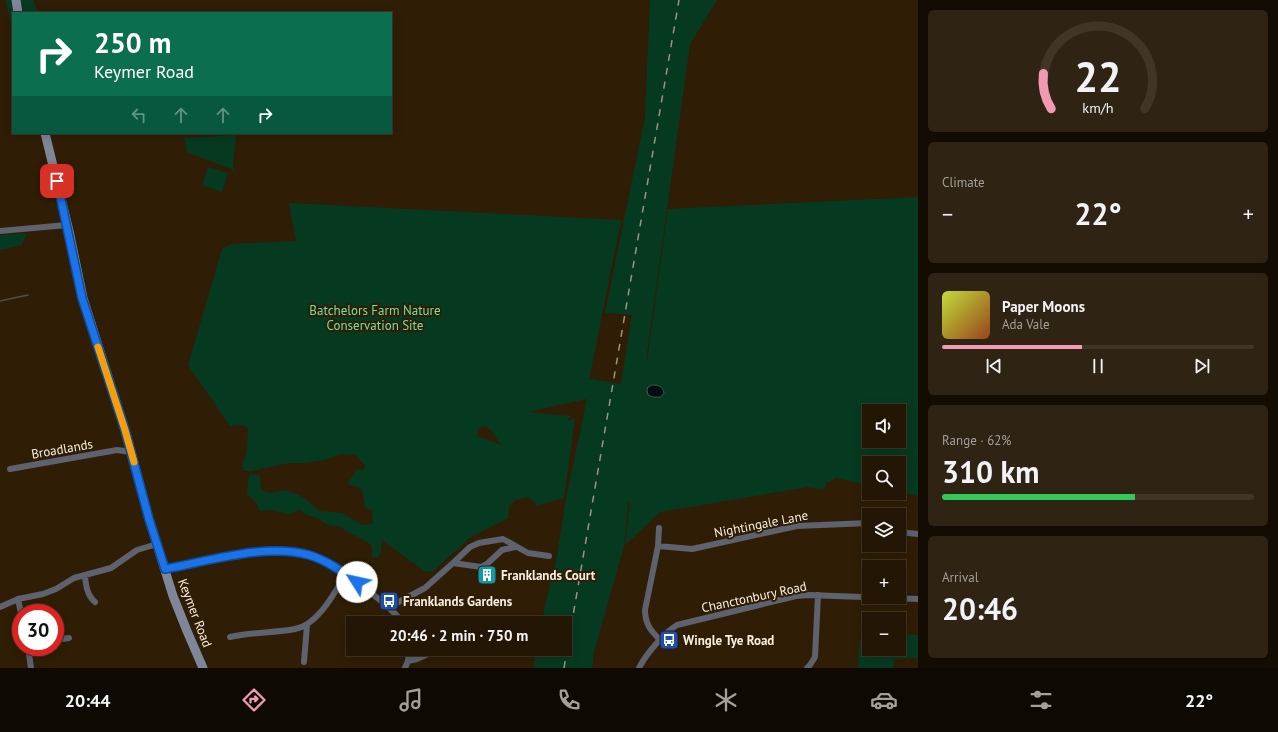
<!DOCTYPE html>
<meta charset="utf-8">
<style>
:root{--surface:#231604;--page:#2f2313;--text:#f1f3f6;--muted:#a39f9a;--line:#403526;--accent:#f19ab3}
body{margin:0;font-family:"PT Sans",sans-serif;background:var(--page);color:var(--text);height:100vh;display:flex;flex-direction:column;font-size:15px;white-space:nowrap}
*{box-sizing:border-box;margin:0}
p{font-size:13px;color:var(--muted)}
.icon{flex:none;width:22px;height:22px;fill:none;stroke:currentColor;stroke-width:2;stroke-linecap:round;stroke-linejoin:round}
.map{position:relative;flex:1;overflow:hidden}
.details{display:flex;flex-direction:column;gap:10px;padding:10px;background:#130c02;width:360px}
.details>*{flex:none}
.guide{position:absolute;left:12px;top:12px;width:380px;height:122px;border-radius:0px;box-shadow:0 2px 10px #0003,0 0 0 1px var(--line);background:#0b6e4f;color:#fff;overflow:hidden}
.controls{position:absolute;left:862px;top:404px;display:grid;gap:8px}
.controls a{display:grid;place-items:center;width:44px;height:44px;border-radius:0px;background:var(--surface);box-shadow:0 2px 10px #0003,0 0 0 1px var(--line);font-size:20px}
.speed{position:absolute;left:12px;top:604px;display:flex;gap:8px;font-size:20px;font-weight:700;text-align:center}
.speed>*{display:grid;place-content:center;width:52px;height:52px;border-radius:50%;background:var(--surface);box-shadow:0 2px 10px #0003,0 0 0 1px var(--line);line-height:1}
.speed .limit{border:6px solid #d22;background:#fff;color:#111}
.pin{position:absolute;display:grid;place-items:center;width:34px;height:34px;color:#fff;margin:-17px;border-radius:8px;box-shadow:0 2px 6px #0006}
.me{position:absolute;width:44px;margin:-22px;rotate:305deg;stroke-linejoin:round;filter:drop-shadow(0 0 3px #0008)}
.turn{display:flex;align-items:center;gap:14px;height:84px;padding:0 16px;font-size:18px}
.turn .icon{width:52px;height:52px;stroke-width:2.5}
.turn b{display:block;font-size:28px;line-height:34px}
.lanes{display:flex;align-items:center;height:38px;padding:0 16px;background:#0003;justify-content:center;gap:20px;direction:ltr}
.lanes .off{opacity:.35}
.big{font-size:30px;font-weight:800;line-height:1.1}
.details .tile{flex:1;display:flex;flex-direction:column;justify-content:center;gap:6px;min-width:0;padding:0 14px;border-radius:6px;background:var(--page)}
.details .dial{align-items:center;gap:0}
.dial svg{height:104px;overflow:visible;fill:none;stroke:var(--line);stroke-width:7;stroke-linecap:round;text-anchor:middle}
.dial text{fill:var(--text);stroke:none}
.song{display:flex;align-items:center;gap:12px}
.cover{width:48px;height:48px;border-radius:6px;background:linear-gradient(135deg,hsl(70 70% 55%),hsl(20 70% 35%))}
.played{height:4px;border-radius:2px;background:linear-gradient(90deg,var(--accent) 45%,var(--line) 45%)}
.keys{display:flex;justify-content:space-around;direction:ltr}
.heat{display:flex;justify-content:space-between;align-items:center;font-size:22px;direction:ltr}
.charge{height:6px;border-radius:3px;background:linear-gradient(90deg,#34c759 62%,var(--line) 0)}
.trip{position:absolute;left:346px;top:616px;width:226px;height:40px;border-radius:0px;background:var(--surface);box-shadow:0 2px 10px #0003,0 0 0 1px var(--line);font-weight:800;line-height:40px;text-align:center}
.tabs{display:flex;height:64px;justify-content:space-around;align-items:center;background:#0e0902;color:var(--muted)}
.tabs .icon{width:28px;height:28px}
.tabs .on{color:var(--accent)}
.tabs b{font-size:18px;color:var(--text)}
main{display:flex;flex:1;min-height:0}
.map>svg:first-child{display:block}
</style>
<main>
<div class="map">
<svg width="918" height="668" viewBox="0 0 918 668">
<rect width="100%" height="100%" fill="#2f1e05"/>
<path fill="#063a20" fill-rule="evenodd" d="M 5,0 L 11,0 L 13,13 L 13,29 Z
M 20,0 L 33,0 L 38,13 L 23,13 Z
M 650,0 L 717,0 L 690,44 L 646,360 L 647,361 L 668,209 L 918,197 L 918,496 L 899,492 L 899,463 L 869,463 L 869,485 L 836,478 L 827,483 L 823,490 L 808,487 L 660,512 L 625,545 L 630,502 L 628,502 L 624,546 L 594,652 L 592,668 L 534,668 L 535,649 L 565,649 L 565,623 L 541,623 L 557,556 L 566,499 L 587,399 L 527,412 L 571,416 L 566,422 L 575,418 L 564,498 L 537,506 L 529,497 L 516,500 L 509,506 L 508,518 L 471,537 L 432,572 L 424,571 L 382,540 L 381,551 L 378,558 L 372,557 L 372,547 L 368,542 L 346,531 L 341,527 L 328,525 L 315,517 L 306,515 L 300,510 L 289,514 L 270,510 L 260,511 L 256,502 L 247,494 L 249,475 L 254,474 L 260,476 L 261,490 L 269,493 L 286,490 L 305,498 L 319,511 L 342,513 L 362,525 L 373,524 L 372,510 L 366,509 C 361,497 368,486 349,485 L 348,481 L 352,478 L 357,469 L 363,470 L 365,465 L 360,460 L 357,455 L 341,454 L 324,460 L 305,463 L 289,463 L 251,471 L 244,471 L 242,463 C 249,455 247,439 248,429 L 244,425 L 230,426 L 188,365 L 222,249 L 231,244 L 296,241 L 289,203 L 621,220 L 589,380 L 592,379 L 621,384 L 632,315 L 605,313 L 645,117 ZM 869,411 L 899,411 L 899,441 L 869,441 ZM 484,426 C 496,430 494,438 502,445 L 477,436 L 478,429 Z
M 236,135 L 233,165 L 234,170 L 187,152 L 184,138 Z
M 208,167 L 228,173 L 222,192 L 202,185 Z
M 27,233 L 22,245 L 0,250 L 0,235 Z
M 862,632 L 869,633 L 869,649 L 899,649 L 899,634 L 918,635 L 918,658 L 895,659 L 893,668 L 858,668 L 859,644 Z"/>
<path fill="#030d12" stroke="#4d5050" d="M 652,385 C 658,385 663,386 664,393 L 661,397 L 653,397 L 648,395 L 647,390 L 648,387 Z"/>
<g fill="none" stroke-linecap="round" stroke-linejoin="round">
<path stroke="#4d5050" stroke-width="1.5" d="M 0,301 L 28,295"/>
<path stroke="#5d626e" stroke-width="6" d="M 0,231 L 67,225
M 10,469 L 117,450 L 131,452
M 659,528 L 658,546 L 645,610 C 645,624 651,631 660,640
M 899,532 L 918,534
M 658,546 L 692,549 L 797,526 L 869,523
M 453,563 L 470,547 L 479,543 L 503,539 L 528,553 L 549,556
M 165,569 C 209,561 266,543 310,555 C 329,561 347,574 362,586 C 377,598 392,608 403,623
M 85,576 C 86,586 87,595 95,602
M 18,599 L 21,613
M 0,607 L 18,599 L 43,594 L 56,589 L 74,578 L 111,568 L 137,550 L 157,544
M 389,607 L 425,588 L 453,563 L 481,567 L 487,564 L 502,550 L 515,547
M 230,637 C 251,632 274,633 295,629 C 318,625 335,592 346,574
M 55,640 L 69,638
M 28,647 L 31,668
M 408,661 L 417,659 L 439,649
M 304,662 L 307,625
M 405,668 L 408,661 L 409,649
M 639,668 C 646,654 664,633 677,625 L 796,596 L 808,595 L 918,599
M 807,668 L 810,665 L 815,657 L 818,595"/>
<path stroke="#7e869a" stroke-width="9" d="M 16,0 L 18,13
M 45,133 L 69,231 L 83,298 L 125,430 L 149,519 L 173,596 L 187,631 L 203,668"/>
<path stroke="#a0937f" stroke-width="1.5" stroke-dasharray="7 7" stroke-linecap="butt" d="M 564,668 L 679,0"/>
</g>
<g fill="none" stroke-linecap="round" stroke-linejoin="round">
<defs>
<path id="route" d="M 57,181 L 82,298 L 125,430 L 149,519 L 165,569 C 210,561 265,543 309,555 C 326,560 343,572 357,582"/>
</defs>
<use href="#route" stroke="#114b97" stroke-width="10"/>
<use href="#route" stroke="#1a73e8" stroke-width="7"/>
<path stroke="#f59e0b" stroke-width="7" d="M 98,347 L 125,430 L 134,462"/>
</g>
<defs>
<symbol id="building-square" viewBox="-11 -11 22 22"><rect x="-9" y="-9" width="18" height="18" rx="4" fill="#0f9aa8" stroke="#2f1e05"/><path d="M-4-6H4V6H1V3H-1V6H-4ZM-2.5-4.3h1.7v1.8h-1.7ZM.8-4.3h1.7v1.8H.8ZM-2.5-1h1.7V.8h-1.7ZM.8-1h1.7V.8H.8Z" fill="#fff"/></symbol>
<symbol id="bus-square" viewBox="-11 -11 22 22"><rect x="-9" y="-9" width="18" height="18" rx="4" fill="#1a4fb4" stroke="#2f1e05"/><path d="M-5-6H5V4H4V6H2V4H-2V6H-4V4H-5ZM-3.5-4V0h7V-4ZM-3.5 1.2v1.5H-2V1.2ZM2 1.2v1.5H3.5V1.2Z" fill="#fff"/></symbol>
</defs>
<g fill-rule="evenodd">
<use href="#building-square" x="476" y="564" width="22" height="22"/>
<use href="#bus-square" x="378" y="590" width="22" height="22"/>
<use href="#bus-square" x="658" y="629" width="22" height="22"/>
</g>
<g text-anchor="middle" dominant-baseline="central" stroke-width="4" stroke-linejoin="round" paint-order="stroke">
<g font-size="13" fill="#73dfa0" stroke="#2f1e05">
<text x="375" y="310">Batchelors Farm Nature<tspan x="375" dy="15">Conservation Site</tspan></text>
</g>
<g font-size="13" fill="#f9eedf" stroke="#2f1e05">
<text transform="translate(62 449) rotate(-10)">Broadlands</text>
<text transform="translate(761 524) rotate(-11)">Nightingale Lane</text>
<text transform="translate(754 597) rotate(-12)">Chanctonbury Road</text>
<text transform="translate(195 613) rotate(69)">Keymer Road</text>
</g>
<g font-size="13" font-weight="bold" fill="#f9eedf" stroke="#2f1e05" text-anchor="start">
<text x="501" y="575">Franklands Court</text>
<text x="403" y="601">Franklands Gardens</text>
<text x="683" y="640">Wingle Tye Road</text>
</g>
</g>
</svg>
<div class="controls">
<a><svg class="icon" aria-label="sound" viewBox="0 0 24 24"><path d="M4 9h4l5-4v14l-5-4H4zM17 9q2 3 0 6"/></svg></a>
<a><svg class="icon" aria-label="search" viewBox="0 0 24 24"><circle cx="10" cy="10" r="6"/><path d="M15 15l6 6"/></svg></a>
<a><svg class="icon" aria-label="layers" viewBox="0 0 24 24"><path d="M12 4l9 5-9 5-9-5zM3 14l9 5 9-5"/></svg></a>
<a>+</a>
<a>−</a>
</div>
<div class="speed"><div class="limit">30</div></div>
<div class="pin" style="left:57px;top:181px;background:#d93025"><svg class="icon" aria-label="arrive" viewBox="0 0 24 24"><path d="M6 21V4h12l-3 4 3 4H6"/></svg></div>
<svg class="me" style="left:357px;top:582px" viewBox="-20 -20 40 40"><circle r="19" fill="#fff"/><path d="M0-13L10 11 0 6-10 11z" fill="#1a73e8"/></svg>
<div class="trip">20:46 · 2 min · 750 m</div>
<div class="guide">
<div class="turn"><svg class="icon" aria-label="right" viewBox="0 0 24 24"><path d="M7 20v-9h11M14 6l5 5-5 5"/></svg><div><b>250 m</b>Keymer Road</div></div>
<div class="lanes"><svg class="icon off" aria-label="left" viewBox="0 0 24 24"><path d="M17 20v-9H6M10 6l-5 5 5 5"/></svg><svg class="icon off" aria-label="ahead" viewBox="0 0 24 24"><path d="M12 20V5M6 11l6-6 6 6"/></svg><svg class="icon off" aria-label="ahead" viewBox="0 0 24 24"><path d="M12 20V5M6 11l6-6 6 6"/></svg><svg class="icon" aria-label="right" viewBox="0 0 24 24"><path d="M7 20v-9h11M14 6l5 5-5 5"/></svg></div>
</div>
</div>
<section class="details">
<div class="tile dial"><svg viewBox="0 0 100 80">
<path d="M14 69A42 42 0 1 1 86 69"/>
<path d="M14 69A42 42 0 0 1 8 42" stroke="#f19ab3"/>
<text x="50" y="56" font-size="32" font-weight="700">22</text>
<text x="50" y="72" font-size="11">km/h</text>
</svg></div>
<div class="tile"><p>Climate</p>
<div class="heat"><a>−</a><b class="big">22°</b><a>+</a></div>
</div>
<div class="tile">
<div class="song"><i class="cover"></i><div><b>Paper Moons</b><p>Ada Vale</p></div></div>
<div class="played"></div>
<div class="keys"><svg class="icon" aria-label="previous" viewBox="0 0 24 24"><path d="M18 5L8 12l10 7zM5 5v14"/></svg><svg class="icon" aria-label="pause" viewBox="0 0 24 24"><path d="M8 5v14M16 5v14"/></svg><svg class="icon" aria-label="next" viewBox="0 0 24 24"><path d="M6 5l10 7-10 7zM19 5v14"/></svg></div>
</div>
<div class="tile"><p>Range · 62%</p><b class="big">310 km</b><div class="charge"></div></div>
<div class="tile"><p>Arrival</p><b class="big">20:46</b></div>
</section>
</main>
<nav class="tabs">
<b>20:44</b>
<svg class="icon on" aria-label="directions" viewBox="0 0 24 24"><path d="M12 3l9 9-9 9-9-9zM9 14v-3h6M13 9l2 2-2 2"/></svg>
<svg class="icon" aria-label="music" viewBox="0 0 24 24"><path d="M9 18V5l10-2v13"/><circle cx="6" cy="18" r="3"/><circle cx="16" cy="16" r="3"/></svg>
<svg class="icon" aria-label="phone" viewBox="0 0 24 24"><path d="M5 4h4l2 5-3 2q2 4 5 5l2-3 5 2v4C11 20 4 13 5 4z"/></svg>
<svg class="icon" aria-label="climate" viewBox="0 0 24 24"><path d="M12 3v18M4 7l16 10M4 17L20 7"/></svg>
<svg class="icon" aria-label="car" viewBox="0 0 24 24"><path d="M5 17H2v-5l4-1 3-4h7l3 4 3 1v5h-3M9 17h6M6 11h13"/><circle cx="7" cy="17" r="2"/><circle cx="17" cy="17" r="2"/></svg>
<svg class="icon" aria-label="filters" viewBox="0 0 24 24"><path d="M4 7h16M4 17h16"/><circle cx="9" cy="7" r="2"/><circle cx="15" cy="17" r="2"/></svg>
<b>22°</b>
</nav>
